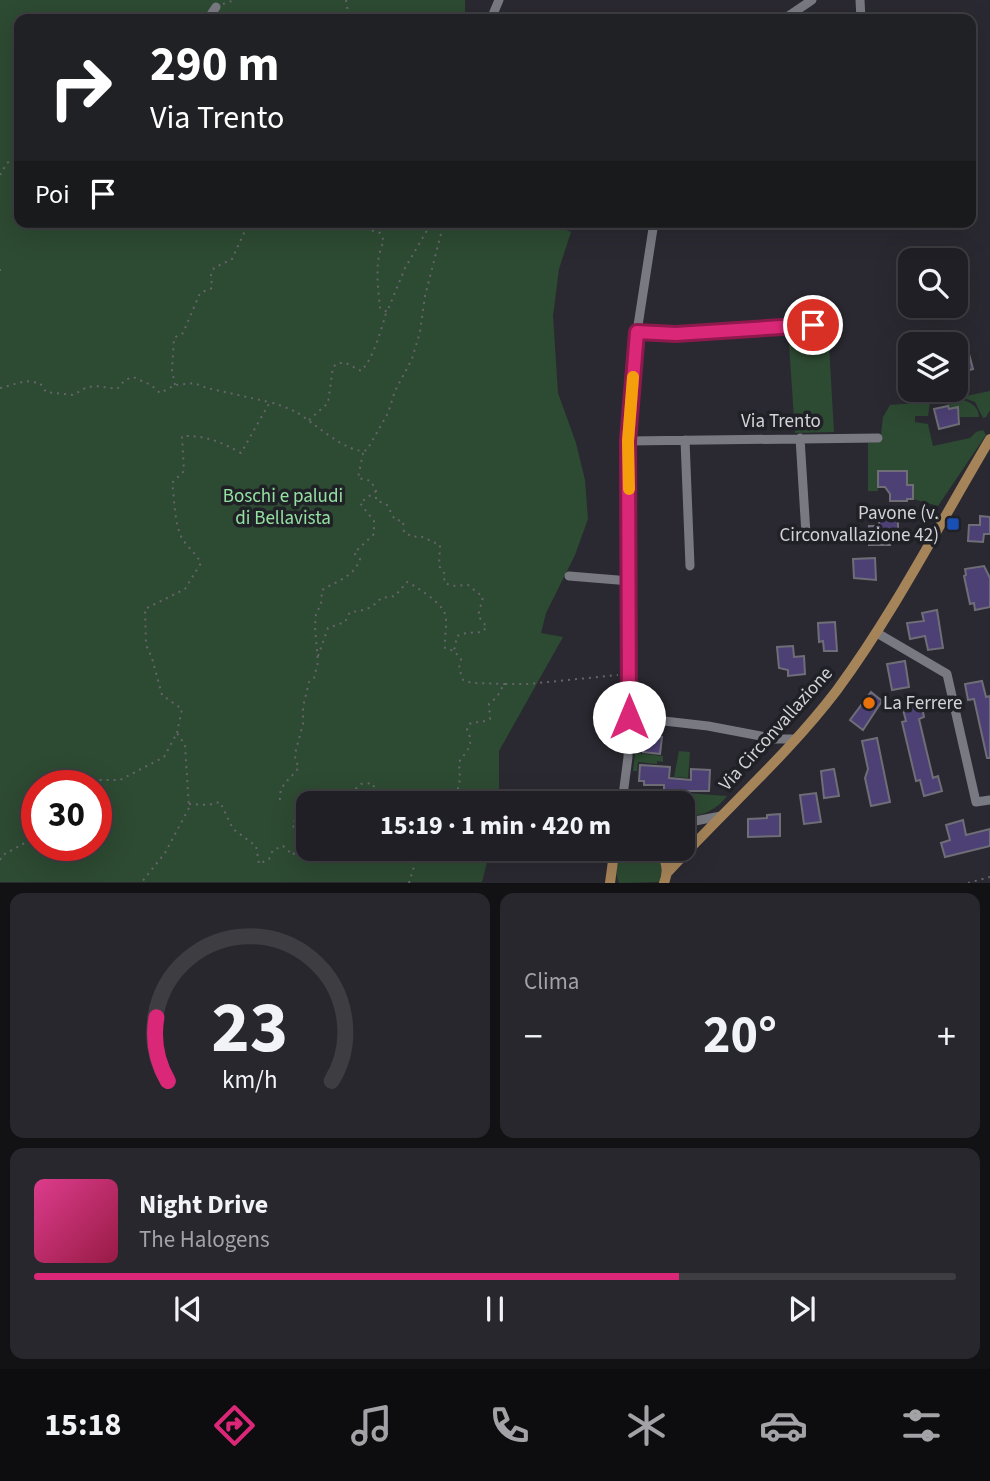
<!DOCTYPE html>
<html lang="it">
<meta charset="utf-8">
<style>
:root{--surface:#201f25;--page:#28272d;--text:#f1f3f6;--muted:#a2a2a7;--line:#3d3d42;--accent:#db2777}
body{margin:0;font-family:"Source Sans 3",sans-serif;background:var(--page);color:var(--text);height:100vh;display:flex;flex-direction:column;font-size:26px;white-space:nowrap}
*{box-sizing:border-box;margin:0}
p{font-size:23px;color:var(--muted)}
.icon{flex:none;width:38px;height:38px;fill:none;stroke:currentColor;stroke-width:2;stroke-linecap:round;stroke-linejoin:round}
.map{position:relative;height:883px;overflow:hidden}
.panel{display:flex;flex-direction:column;gap:10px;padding:10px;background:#121114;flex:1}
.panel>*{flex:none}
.guide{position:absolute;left:14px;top:14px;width:962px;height:214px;border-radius:14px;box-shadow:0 7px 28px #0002,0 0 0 2px var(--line);background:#202124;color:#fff;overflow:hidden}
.buttons{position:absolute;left:898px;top:248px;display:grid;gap:14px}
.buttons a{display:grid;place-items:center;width:70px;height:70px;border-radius:14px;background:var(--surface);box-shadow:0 7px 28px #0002,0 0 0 2px var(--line);font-size:35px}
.speed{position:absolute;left:21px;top:770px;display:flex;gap:14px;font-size:35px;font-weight:700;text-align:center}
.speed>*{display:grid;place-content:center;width:91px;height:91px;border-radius:50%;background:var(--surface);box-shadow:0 7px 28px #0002,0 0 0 2px var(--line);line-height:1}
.speed .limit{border:10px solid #d22;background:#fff;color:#111}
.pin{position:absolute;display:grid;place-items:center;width:60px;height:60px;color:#fff;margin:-30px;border:4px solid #fff;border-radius:50%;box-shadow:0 2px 7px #0007}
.me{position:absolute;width:77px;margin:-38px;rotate:0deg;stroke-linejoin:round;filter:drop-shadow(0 0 5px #0008)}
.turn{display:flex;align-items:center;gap:24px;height:147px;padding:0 21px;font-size:32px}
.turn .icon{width:91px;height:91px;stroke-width:2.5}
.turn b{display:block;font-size:49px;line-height:60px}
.then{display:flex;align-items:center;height:66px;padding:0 21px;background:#0003;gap:14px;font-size:26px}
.big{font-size:52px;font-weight:700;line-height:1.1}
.panel .widget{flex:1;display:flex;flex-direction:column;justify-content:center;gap:10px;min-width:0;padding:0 24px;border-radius:14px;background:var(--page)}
.panel .dial{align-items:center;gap:0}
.dial svg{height:182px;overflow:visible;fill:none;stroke:var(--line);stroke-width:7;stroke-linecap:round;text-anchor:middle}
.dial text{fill:var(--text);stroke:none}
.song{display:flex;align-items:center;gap:21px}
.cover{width:84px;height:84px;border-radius:10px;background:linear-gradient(135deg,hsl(330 70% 55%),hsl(340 70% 35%))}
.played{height:7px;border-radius:4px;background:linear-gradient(90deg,var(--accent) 70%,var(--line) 70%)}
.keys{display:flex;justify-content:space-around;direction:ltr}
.heat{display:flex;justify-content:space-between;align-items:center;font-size:38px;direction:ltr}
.panel .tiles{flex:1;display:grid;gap:10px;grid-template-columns:1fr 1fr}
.widget:last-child{grid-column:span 2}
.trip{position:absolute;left:296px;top:791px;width:399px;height:70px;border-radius:14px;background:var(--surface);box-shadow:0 7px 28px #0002,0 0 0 2px var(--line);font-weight:700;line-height:70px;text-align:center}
.tabs{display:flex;height:112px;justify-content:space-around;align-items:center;background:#0d0c0f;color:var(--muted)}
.tabs .icon{width:49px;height:49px}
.tabs .selected{color:var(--accent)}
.tabs b{font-size:32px;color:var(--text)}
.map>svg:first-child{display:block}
</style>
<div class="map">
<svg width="990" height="883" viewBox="0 0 990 883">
<rect width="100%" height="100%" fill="#2a2931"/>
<path fill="#2d4a32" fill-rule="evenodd" d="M 0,0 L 465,0 L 465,19 L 19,19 L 19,222 L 549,222 L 571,232 L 559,269 L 553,316 L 558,393 L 576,443 L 585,480 L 588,519 L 575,555 L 546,613 L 541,633 L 563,637 L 499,751 L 499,803 L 308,803 L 308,849 L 495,849 L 487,862 L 482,882 L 0,882 ZM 37,786 L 96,786 L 96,845 L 37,845 Z
M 828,327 L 834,432 L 795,433 L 788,330 Z
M 990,391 L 990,410 L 986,417 L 983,418 L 975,402 L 961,397 Z
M 961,400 C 970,401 979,407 979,417 L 960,417 L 958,407 L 949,409 L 947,402 Z
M 930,402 L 928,416 L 915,416 L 915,422 L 928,424 L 933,446 L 970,438 L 976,432 L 983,430 L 986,435 L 938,506 L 913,499 L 913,485 L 907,485 L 879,471 L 878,491 L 868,491 L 868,443 L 880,442 L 883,417 L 890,405 Z
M 679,751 L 690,752 L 688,778 L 674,777 Z
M 635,753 L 663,756 L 663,762 L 657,761 L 657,764 L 638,762 L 637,771 L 633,771 Z
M 629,789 L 727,796 C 715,811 703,816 684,816 L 682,803 L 665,801 L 652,803 L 629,794 Z
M 630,849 C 635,849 642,848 647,849 C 662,852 664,871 659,882 L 619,883 C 613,869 618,857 630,849 Z"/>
<path fill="#4d4075" stroke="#6f6e77" stroke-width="2" d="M 969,354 L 973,369 L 956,374 L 956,357 Z
M 948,406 L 949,409 L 958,407 L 959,424 L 939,429 L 934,409 Z
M 878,471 L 907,471 L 907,485 L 913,485 L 913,499 L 907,499 L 907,501 L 890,501 L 890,494 L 885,487 L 878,487 Z
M 980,516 L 990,517 L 990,534 L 984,534 L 983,542 L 968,541 L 969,525 L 980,525 Z
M 879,518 L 898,518 L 898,537 L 889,538 L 890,545 L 869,545 L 869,526 L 879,526 Z
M 875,558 L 876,580 L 854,578 L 853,559 Z
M 984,566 L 990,578 L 990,607 L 975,610 L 974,603 L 970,604 L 964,576 L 966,575 L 965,569 Z
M 937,610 L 943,648 L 928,650 L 925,636 L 910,639 L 907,623 L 924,621 L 922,613 Z
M 835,622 L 837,651 L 824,651 L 823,641 L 819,642 L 818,623 Z
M 793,646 L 794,657 L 804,656 L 805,674 L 788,676 L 788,670 L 779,668 L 777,647 Z
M 905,661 L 909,687 L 892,690 L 887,664 Z
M 982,681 L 986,697 L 990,696 L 990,758 L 987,758 L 974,699 L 968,700 L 965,684 Z
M 871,692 L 882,701 L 863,730 L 850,720 Z
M 921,702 L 924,717 L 919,719 L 933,778 L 938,776 L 942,791 L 924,796 L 920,780 L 916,781 L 902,722 L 906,721 L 902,706 Z
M 644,735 L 662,737 L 660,754 L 643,752 Z
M 877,738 L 890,802 L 871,806 L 865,778 L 868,769 L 862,741 Z
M 640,765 L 670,767 L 669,778 L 691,780 L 691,769 L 710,770 L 709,791 L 664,791 L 664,785 L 644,785 L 644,781 L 639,781 Z
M 834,769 L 839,796 L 824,798 L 821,771 Z
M 816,793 L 821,822 L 804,824 L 800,795 Z
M 780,814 L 780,836 L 748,837 L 748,819 L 767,818 L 767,815 Z
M 963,820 L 966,835 L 990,829 L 990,846 L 945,857 L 941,843 L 950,840 L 946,825 Z"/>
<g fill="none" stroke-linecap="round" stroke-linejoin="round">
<path stroke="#65646b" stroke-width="2" stroke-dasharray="2 5" stroke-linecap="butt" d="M 346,0 L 349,19
M 223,4 L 235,0
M 0,175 L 7,163 L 19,156
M 361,222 L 368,229 L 380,233 L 384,241 C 374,260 378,287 380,308 L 387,312 L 405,268 L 432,222
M 0,269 L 0,271
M 175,385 L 172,370 L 174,338 L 183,333 L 200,293 L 212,288 L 211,275 L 214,268 L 232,259 L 244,233 L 252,222
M 0,388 L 26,381 L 40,383 L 46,392 L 73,395 L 87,387 L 96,386 L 117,389 L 125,380 L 133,377 L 151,385 L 160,393 L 175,385 L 194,383 L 207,388 L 269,402
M 309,420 L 328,403 L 333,367 L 338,363 L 346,363 L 361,371 C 373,359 381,331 386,313
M 363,453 L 358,478 L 371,481 L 376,491 L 376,500 L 387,505 L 395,520 L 403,521 L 404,532 L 413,537 L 420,536 L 440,545 L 439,566 L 445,574 L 444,582 L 451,586 L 468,585 L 483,597 L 478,616 L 487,627 L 482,632 L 466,633 L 457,636 L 454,651
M 318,656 L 328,628 L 345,622 L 350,612 C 363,611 372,609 381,598 L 395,596 L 407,582 C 417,587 442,603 445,614 C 448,625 444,637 445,648 L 454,651 L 461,659 L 459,668 L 463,680 L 472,683 L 506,684
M 177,733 L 182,709 L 162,695 L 152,658 L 146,645 L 145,609 L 185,589 L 201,563 C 196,554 189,548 183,540 C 174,525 175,501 172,483 L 184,471 L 182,436 C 205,435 221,442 241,453 L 270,402 C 279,405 288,408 296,412 C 312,421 349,456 367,450 L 388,413 L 395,391 L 412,359 L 420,332 L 425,296 L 444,222
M 87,786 L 99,780 L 120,780 L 164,757 L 177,733 L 185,745 L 189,808 L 165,853 L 141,883
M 280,800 C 278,785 292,778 299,767 L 295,760 L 296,750 L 303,724 L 303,707 L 309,682 L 314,678 L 318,662 L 315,627 L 316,613 L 321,605 L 322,590 C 337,581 354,577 360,559 L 354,553 L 374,534 L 374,521 L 360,503 L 376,491
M 340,803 L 361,784 L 372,783 L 383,803
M 455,803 L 460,779 L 459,762 C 467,750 475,745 467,730 L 469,724 C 477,721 482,723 490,719 L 489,704 L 497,697 L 504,684 L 528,684 L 618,675
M 189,804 L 208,805 L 220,802 L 233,829 L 256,846 L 259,864 L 269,859 L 273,850 L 283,846 L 293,855 C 299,846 297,833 292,823 L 297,819 L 304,824 L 305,830 L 308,829
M 682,832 L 688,837
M 0,860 L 3,855 L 23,844 L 37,826
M 409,883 L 418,853 L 428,849
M 968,883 L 990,877"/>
<path stroke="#797982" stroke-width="9" d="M 860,0 L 861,19
M 208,19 L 216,7
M 491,19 L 499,0
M 784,19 L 812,0
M 637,332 L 676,334 L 837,324
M 800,438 L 806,534
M 685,440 L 690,566
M 628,441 L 878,438
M 569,576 L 630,581
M 877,633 L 947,674 L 976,802 L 990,800
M 629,717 L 708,726 L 776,739 L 794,739
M 622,803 L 628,757 L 629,717 L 628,441 L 637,332 L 654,222
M 682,820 L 695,821 L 721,816"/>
<path stroke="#a68459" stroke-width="10" d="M 656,849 C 667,858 669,870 664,883
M 667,873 C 722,812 787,756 837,690 C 895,611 940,523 990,439
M 610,883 L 613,861 L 622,849"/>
</g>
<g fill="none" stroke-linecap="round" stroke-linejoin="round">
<defs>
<path id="route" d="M 629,717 L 628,441 L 637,332 L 676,334 L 813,325"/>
</defs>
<use href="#route" stroke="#8e194d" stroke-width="18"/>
<use href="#route" stroke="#db2777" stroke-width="12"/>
<path stroke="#f59e0b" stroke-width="12" d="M 629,489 L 628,441 L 633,377"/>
</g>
<rect fill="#1a4fb4" stroke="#202027" stroke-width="2.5" x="946" y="517" width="14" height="14" rx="3.5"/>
<circle fill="#e8710a" stroke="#202027" stroke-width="2.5" cx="869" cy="703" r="7"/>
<g text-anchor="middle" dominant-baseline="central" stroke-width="7" stroke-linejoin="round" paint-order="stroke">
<g font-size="19" fill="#d3d2d7" stroke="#202027">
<text x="781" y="421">Via Trento</text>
<text transform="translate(776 729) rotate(-48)">Via Circonvallazione</text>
</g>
<g font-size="19" fill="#93e0a0" stroke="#202027">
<text x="283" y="496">Boschi e paludi<tspan x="283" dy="22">di Bellavista</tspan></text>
</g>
<g font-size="19" fill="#d3d2d7" stroke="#202027" text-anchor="end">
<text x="939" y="513">Pavone (v.<tspan x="939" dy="22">Circonvallazione 42)</tspan></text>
<text x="883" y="703" text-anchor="start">La Ferrere</text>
</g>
</g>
</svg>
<div class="buttons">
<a><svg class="icon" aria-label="search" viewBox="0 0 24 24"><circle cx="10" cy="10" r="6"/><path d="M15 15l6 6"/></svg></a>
<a><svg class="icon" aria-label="layers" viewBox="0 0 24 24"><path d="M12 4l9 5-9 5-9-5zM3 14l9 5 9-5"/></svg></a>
</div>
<div class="speed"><div class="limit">30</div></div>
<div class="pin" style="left:813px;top:325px;background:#d93025"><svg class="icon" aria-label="arrive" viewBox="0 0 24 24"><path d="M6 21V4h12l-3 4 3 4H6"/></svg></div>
<svg class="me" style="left:629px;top:717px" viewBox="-20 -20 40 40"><circle r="19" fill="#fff"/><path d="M0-13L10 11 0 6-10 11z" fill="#db2777"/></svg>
<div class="trip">15:19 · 1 min · 420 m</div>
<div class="guide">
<div class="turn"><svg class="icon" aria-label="right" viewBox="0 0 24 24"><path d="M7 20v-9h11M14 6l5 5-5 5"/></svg><div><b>290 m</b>Via Trento</div></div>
<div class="then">Poi<svg class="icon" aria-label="arrive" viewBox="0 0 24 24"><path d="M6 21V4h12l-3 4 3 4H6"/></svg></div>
</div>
</div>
<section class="panel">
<div class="tiles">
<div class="widget dial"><svg viewBox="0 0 100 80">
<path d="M14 69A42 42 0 1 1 86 69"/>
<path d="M14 69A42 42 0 0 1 9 41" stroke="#db2777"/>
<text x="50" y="56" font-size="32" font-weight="700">23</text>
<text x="50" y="72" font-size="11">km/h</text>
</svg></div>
<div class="widget"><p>Clima</p>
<div class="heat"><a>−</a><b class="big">20°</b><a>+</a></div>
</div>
<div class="widget">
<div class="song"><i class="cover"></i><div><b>Night Drive</b><p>The Halogens</p></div></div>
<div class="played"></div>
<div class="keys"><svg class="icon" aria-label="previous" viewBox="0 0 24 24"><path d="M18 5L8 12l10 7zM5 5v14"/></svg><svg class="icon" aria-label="pause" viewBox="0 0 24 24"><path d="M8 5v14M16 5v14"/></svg><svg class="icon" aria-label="next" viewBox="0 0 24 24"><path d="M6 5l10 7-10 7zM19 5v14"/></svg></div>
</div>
</div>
</section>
<nav class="tabs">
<b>15:18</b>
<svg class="icon selected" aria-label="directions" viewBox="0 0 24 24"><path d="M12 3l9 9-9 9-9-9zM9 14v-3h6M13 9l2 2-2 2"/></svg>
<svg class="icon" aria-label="music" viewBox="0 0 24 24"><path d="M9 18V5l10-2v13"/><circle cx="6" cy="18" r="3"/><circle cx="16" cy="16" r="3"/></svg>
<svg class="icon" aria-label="phone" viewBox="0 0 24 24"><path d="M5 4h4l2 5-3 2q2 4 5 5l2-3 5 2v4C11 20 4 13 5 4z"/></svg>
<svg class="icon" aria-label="climate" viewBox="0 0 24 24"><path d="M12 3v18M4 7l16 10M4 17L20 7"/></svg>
<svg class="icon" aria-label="car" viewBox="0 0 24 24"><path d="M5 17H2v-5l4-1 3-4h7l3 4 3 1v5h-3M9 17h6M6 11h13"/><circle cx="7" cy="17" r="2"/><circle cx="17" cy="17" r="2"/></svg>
<svg class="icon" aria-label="filters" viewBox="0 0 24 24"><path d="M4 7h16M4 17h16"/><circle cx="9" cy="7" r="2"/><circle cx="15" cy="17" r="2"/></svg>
</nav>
